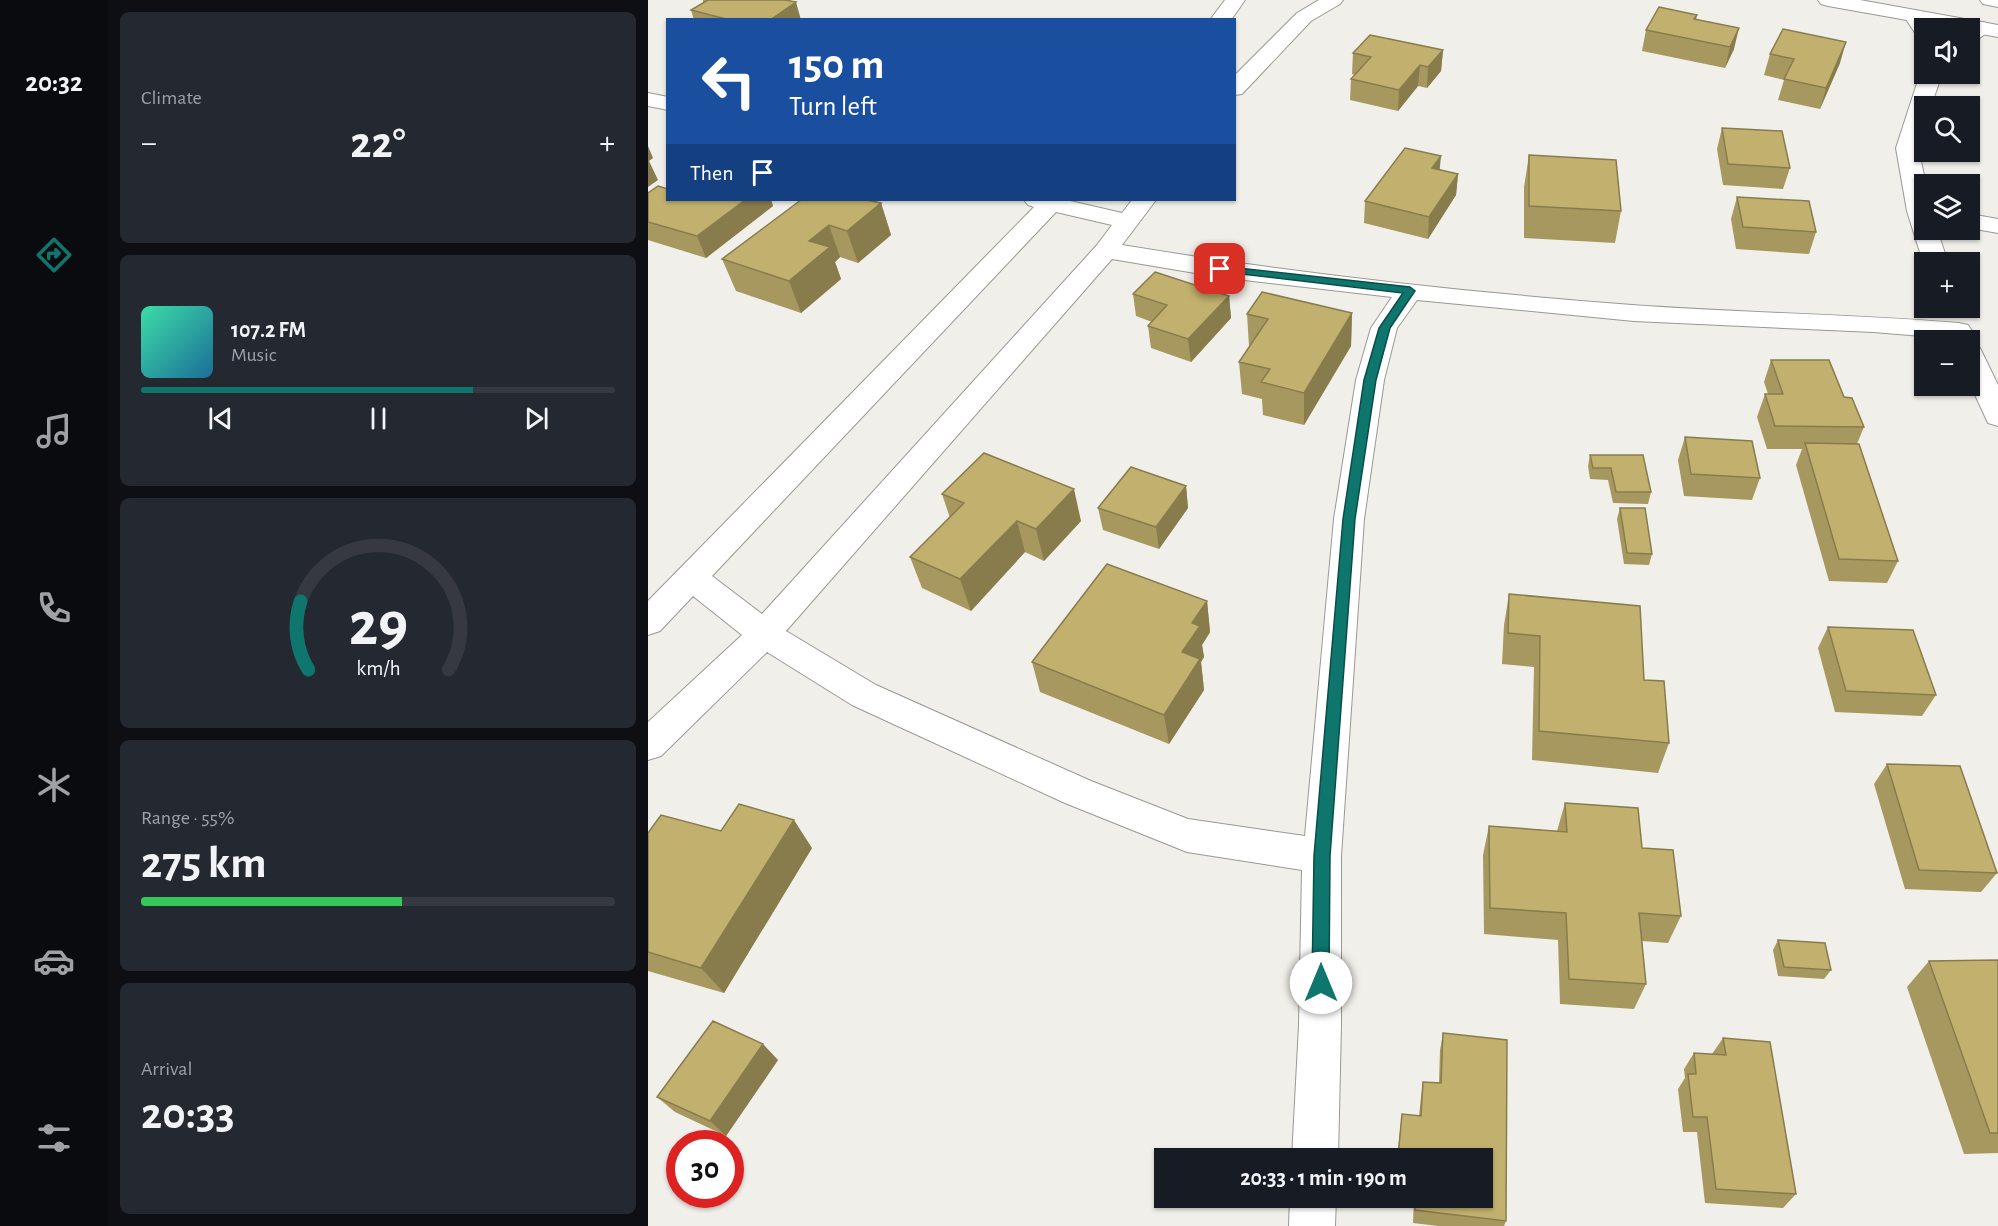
<!DOCTYPE html>
<meta charset="utf-8">
<style>
:root{--surface:#171b24;--page:#242831;--text:#f1f3f6;--muted:#9ea1a6;--line:#363941;--accent:#0f766e}
body{margin:0;font-family:"Alegreya Sans",sans-serif;background:var(--page);color:var(--text);height:100vh;display:flex;flex-direction:column;font-size:22px;white-space:nowrap}
*{box-sizing:border-box;margin:0}
p{font-size:20px;color:var(--muted)}
.icon{flex:none;width:33px;height:33px;fill:none;stroke:currentColor;stroke-width:2;stroke-linecap:round;stroke-linejoin:round}
.map{position:relative;flex:1;overflow:hidden}
.panel{display:flex;flex-direction:column;gap:12px;padding:12px;background:#0d0f14;width:540px}
.panel>*{flex:none}
.guide{position:absolute;left:18px;top:18px;width:570px;height:183px;border-radius:0px;box-shadow:0 2px 4px #0004;background:#1a4fa0;color:#fff;overflow:hidden}
.controls{position:absolute;left:1266px;top:18px;display:grid;gap:12px}
.controls a{display:grid;place-items:center;width:66px;height:66px;border-radius:0px;background:var(--surface);box-shadow:0 2px 4px #0004;font-size:30px}
.speed{position:absolute;left:18px;top:1130px;display:flex;gap:12px;font-size:30px;font-weight:700;text-align:center}
.speed>*{display:grid;place-content:center;width:78px;height:78px;border-radius:50%;background:var(--surface);box-shadow:0 2px 4px #0004;line-height:1}
.speed .limit{border:9px solid #d22;background:#fff;color:#111}
.pin{position:absolute;display:grid;place-items:center;width:51px;height:51px;color:#fff;margin:-26px;border-radius:12px;box-shadow:0 3px 9px #0006}
.me{position:absolute;width:66px;margin:-33px;rotate:0deg;stroke-linejoin:round;filter:drop-shadow(0 0 4px #0008)}
.turn{display:flex;align-items:center;gap:21px;height:126px;padding:0 24px;font-size:27px}
.turn .icon{width:78px;height:78px;stroke-width:2.5}
.turn b{display:block;font-size:42px;line-height:51px}
.then{display:flex;align-items:center;height:57px;padding:0 24px;background:#0003;gap:12px;font-size:22px}
.big{font-size:45px;font-weight:700;line-height:1.1}
.panel .card{flex:1;display:flex;flex-direction:column;justify-content:center;gap:9px;min-width:0;padding:0 21px;border-radius:9px;background:var(--page)}
.panel .dial{align-items:center;gap:0}
.dial svg{height:156px;overflow:visible;fill:none;stroke:var(--line);stroke-width:7;stroke-linecap:round;text-anchor:middle}
.dial text{fill:var(--text);stroke:none}
.song{display:flex;align-items:center;gap:18px}
.cover{width:72px;height:72px;border-radius:9px;background:linear-gradient(135deg,hsl(160 70% 55%),hsl(200 70% 35%))}
.played{height:6px;border-radius:3px;background:linear-gradient(90deg,var(--accent) 70%,var(--line) 70%)}
.keys{display:flex;justify-content:space-around;direction:ltr}
.heat{display:flex;justify-content:space-between;align-items:center;font-size:33px;direction:ltr}
.charge{height:9px;border-radius:4px;background:linear-gradient(90deg,#34c759 55%,var(--line) 0)}
.trip{position:absolute;left:506px;top:1148px;width:339px;height:60px;border-radius:0px;background:var(--surface);box-shadow:0 2px 4px #0004;font-weight:700;line-height:60px;text-align:center}
main{display:flex;flex:1;min-height:0}
.tab-bar{display:flex;flex-direction:column;width:108px;justify-content:space-around;align-items:center;background:#090b0e;color:var(--muted)}
.tab-bar .icon{width:42px;height:42px}
.tab-bar .on{color:var(--accent)}
.tab-bar b{font-size:27px;color:var(--text)}
.map>svg:first-child{display:block}
</style>
<main>
<nav class="tab-bar">
<b>20:32</b>
<svg class="icon on" aria-label="directions" viewBox="0 0 24 24"><path d="M12 3l9 9-9 9-9-9zM9 14v-3h6M13 9l2 2-2 2"/></svg>
<svg class="icon" aria-label="music" viewBox="0 0 24 24"><path d="M9 18V5l10-2v13"/><circle cx="6" cy="18" r="3"/><circle cx="16" cy="16" r="3"/></svg>
<svg class="icon" aria-label="phone" viewBox="0 0 24 24"><path d="M5 4h4l2 5-3 2q2 4 5 5l2-3 5 2v4C11 20 4 13 5 4z"/></svg>
<svg class="icon" aria-label="climate" viewBox="0 0 24 24"><path d="M12 3v18M4 7l16 10M4 17L20 7"/></svg>
<svg class="icon" aria-label="car" viewBox="0 0 24 24"><path d="M5 17H2v-5l4-1 3-4h7l3 4 3 1v5h-3M9 17h6M6 11h13"/><circle cx="7" cy="17" r="2"/><circle cx="17" cy="17" r="2"/></svg>
<svg class="icon" aria-label="filters" viewBox="0 0 24 24"><path d="M4 7h16M4 17h16"/><circle cx="9" cy="7" r="2"/><circle cx="15" cy="17" r="2"/></svg>
</nav>
<section class="panel">
<div class="card"><p>Climate</p>
<div class="heat"><a>−</a><b class="big">22°</b><a>+</a></div>
</div>
<div class="card">
<div class="song"><i class="cover"></i><div><b>107.2 FM</b><p>Music</p></div></div>
<div class="played"></div>
<div class="keys"><svg class="icon" aria-label="previous" viewBox="0 0 24 24"><path d="M18 5L8 12l10 7zM5 5v14"/></svg><svg class="icon" aria-label="pause" viewBox="0 0 24 24"><path d="M8 5v14M16 5v14"/></svg><svg class="icon" aria-label="next" viewBox="0 0 24 24"><path d="M6 5l10 7-10 7zM19 5v14"/></svg></div>
</div>
<div class="card dial"><svg viewBox="0 0 100 80">
<path d="M14 69A42 42 0 1 1 86 69"/>
<path d="M14 69A42 42 0 0 1 10 34" stroke="#0f766e"/>
<text x="50" y="56" font-size="32" font-weight="700">29</text>
<text x="50" y="72" font-size="11">km/h</text>
</svg></div>
<div class="card"><p>Range · 55%</p><b class="big">275 km</b><div class="charge"></div></div>
<div class="card"><p>Arrival</p><b class="big">20:33</b></div>
</section>
<div class="map">
<svg width="1350" height="1226" viewBox="0 0 1350 1226">
<rect width="100%" height="100%" fill="#f1efe9"/>
<g fill="none" stroke-linecap="round" stroke-linejoin="round">
<defs>
<path id="street" d="M 577,0 L 597,0 L 583,20 L 562,20 Z
M 671,0 L 695,0 L 692,4 L 663,21 L 594,94 L 586,95 L 586,76 L 649,13 Z
M 1266,10 L 1273,12 L 1284,28 L 1276,28 L 1276,38 L 1269,36 L 1256,16 L 1259,12 Z
M 1335,22 L 1342,24 L 1345,28 L 1329,40 L 1322,42 L 1320,28 Z
M 1276,69 L 1276,74 L 1294,74 L 1283,106 L 1276,106 L 1276,128 L 1270,148 L 1278,184 L 1276,230 L 1289,230 L 1300,262 L 1275,262 L 1259,211 L 1248,148 L 1272,74 Z
M 0,93 L 20,97 L 20,110 L 0,106 Z
M 376,200 L 418,200 L 474,213 L 484,200 L 508,200 L 474,245 C 643,273 814,292 984,305 C 1093,313 1202,314 1311,323 L 1320,325 L 1324,331 L 1320,337 L 1311,339 L 1225,332 L 986,321 L 769,300 L 749,328 L 736,380 L 716,519 L 693,856 L 693,1025 L 690,1158 L 644,1158 L 651,1025 L 654,870 L 539,852 L 417,803 L 204,705 L 119,652 L 13,756 L 0,760 L 0,722 L 94,635 L 45,596 L 12,631 L 0,635 L 0,601 L 386,207 L 380,205 ZM 408,212 L 464,225 L 449,245 L 114,614 L 64,576 ZM 464,259 L 571,277 L 744,297 L 723,328 L 708,380 L 686,519 L 657,836 L 540,819 L 443,781 L 228,685 L 138,631 Z
M 1322,214 L 1350,219 L 1350,233 L 1322,228 Z
M 1322,345 L 1332,348 L 1350,385 L 1350,426 L 1340,423 L 1322,384 Z
M 642,1197 L 688,1197 L 687,1226 L 641,1226 Z"/>
<path id="secondary" d="M 1170,0 L 1212,0 L 1350,25 L 1350,37 L 1322,32 L 1322,28 L 1304,28 L 1180,6 L 1173,4 Z
M 1332,0 L 1350,0 L 1350,7 L 1335,4 Z"/>
</defs>
<use href="#street" stroke="#999892" stroke-width="2"/>
<use href="#secondary" stroke="#999892" stroke-width="2"/>
<use href="#street" fill="#fff" fill-rule="evenodd"/>
<use href="#secondary" fill="#fff" fill-rule="evenodd"/>
</g>
<path fill="#a7985f" d="M 55,0 L 137,0 L 153,20 L 46,20 L 43,10 L 55,3 Z
M 1049,15 L 1048,20 L 1086,49 L 1077,68 L 994,51 L 998,30 Z
M 795,50 L 793,71 L 779,88 L 770,86 L 750,111 L 702,100 L 703,79 L 707,75 L 704,74 L 705,53 Z
M 1122,54 L 1192,63 L 1172,109 L 1130,100 L 1136,80 L 1116,75 Z
M 1074,128 L 1142,168 L 1135,189 L 1075,185 L 1069,149 Z
M 881,155 L 973,211 L 967,243 L 876,238 L 876,187 Z
M 792,170 L 810,174 L 808,195 L 780,239 L 716,223 L 717,201 Z
M 0,193 L 20,200 L 123,200 L 125,206 L 58,258 L 0,240 Z
M 1089,197 L 1168,232 L 1161,254 L 1088,249 L 1083,219 Z
M 233,203 L 243,235 L 210,263 L 192,257 L 187,262 L 193,279 L 153,313 L 88,291 L 74,259 Z
M 485,294 L 581,296 L 583,318 L 543,362 L 503,348 L 500,326 L 504,322 L 488,316 Z
M 704,313 L 703,346 L 656,425 L 615,415 L 614,399 L 594,394 L 591,362 L 602,347 L 601,346 L 599,314 Z
M 1123,360 L 1196,397 L 1216,427 L 1209,444 L 1250,561 L 1239,583 L 1181,581 L 1148,465 L 1154,449 L 1119,449 L 1109,417 L 1117,394 L 1120,394 L 1116,382 Z
M 1037,437 L 1112,478 L 1104,500 L 1036,496 L 1030,460 Z
M 942,455 L 1003,492 L 1000,504 L 965,503 L 960,480 L 942,479 L 940,466 Z
M 538,486 L 540,508 L 511,549 L 455,530 L 450,508 Z
M 294,494 L 433,521 L 396,561 L 377,552 L 323,611 L 274,588 L 262,557 L 302,518 Z
M 972,508 L 1004,554 L 1001,565 L 976,564 L 969,519 Z
M 861,594 L 996,680 L 1021,743 L 1010,773 L 884,760 L 886,667 L 854,664 L 856,625 Z
M 559,601 L 562,632 L 554,645 L 556,657 L 553,662 L 556,690 L 521,744 L 392,692 L 384,662 Z
M 1180,627 L 1288,695 L 1274,716 L 1187,712 L 1170,648 Z
M 1239,764 L 1349,873 L 1333,892 L 1257,889 L 1226,784 Z
M 917,803 L 994,848 L 1033,916 L 1020,943 L 994,941 L 998,984 L 986,1009 L 912,1004 L 910,940 L 836,934 L 835,855 L 841,826 L 909,831 Z
M 73,831 L 164,848 L 76,993 L 0,971 L 0,833 Z
M 1130,940 L 1183,970 L 1176,979 L 1130,976 L 1125,950 Z
M 1350,960 L 1350,1153 L 1316,1154 L 1259,987 L 1281,961 Z
M 795,1033 L 858,1221 L 856,1226 L 790,1226 L 765,1223 L 766,1197 L 834,1197 L 834,1158 L 749,1158 L 754,1114 L 771,1116 L 773,1097 L 775,1082 L 791,1083 L 792,1050 Z
M 1075,1038 L 1148,1194 L 1135,1208 L 1057,1203 L 1049,1132 L 1035,1132 L 1030,1089 L 1037,1078 L 1036,1069 L 1046,1053 L 1064,1054 Z
M 130,1060 L 78,1136 L 27,1112 L 9,1097 Z"/>
<path fill="#887c4d" d="M 148,2 L 153,20 L 122,20 Z
M 1091,28 L 1086,49 L 1077,68 L 1082,47 Z
M 1198,42 L 1192,63 L 1172,109 L 1178,88 Z
M 795,50 L 793,71 L 779,88 L 780,67 Z
M 772,65 L 770,86 L 750,111 L 751,90 Z
M 0,146 L 5,158 L 1,161 L 10,180 L 0,187 Z
M 793,156 L 791,177 L 784,168 Z
M 810,174 L 808,195 L 780,239 L 781,217 Z
M 97,200 L 123,200 L 125,206 L 58,258 L 49,236 Z
M 233,203 L 243,235 L 210,263 L 199,231 Z
M 181,225 L 192,257 L 187,262 L 193,279 L 153,313 L 141,281 L 161,241 Z
M 581,296 L 583,318 L 543,362 L 540,339 Z
M 704,313 L 703,346 L 656,425 L 656,393 Z
M 538,486 L 540,508 L 511,549 L 508,527 Z
M 426,489 L 433,521 L 396,561 L 388,529 Z
M 369,521 L 377,552 L 323,611 L 312,579 Z
M 559,601 L 562,632 L 554,645 L 556,657 L 553,662 L 556,690 L 521,744 L 516,715 L 534,652 L 544,623 Z
M 146,820 L 164,848 L 76,993 L 53,968 Z
M 115,1044 L 130,1060 L 78,1136 L 62,1121 Z"/>
<path fill="#c2b16e" stroke="#887c4d" stroke-width="1.5" d="M 60,0 L 137,0 L 148,2 L 122,20 L 82,20 L 43,10 Z
M 1011,7 L 1049,15 L 1046,19 L 1091,28 L 1082,47 L 998,30 Z
M 1135,29 L 1198,42 L 1178,88 L 1136,79 L 1146,59 L 1122,54 Z
M 722,35 L 795,50 L 780,67 L 772,65 L 751,90 L 703,79 L 723,57 L 705,53 Z
M 1074,128 L 1134,131 L 1142,168 L 1080,164 Z
M 757,148 L 793,156 L 784,168 L 810,174 L 781,217 L 717,201 Z
M 881,155 L 968,160 L 973,211 L 881,206 Z
M 10,186 L 20,189 L 20,200 L 97,200 L 49,236 L 0,222 L 0,193 Z
M 1089,197 L 1161,201 L 1168,232 L 1095,227 Z
M 153,200 L 219,200 L 233,203 L 199,231 L 181,225 L 161,241 L 182,247 L 141,281 L 74,259 Z
M 507,272 L 581,296 L 540,339 L 500,326 L 519,305 L 485,294 Z
M 614,292 L 704,313 L 656,393 L 613,382 L 622,369 L 591,362 L 620,319 L 599,314 Z
M 1123,360 L 1181,360 L 1196,397 L 1204,398 L 1216,427 L 1127,426 L 1117,394 L 1135,394 Z
M 1037,437 L 1104,441 L 1112,478 L 1043,474 Z
M 1157,443 L 1211,444 L 1250,561 L 1191,559 Z
M 336,453 L 426,489 L 388,529 L 369,521 L 312,579 L 262,557 L 316,503 L 294,494 Z
M 942,455 L 995,455 L 1003,492 L 968,492 L 963,468 L 945,468 Z
M 483,467 L 538,486 L 508,527 L 450,508 Z
M 972,508 L 997,508 L 1004,554 L 979,553 Z
M 459,564 L 559,601 L 544,623 L 552,626 L 534,652 L 552,659 L 516,715 L 384,662 Z
M 861,594 L 992,606 L 996,680 L 1016,681 L 1021,743 L 891,731 L 892,636 L 860,633 Z
M 1180,627 L 1265,630 L 1288,695 L 1198,691 Z
M 1239,764 L 1312,766 L 1349,873 L 1271,870 Z
M 917,803 L 990,808 L 994,848 L 1025,850 L 1033,916 L 991,913 L 998,984 L 921,979 L 918,913 L 842,908 L 841,826 L 919,832 Z
M 91,804 L 146,820 L 53,968 L 0,952 L 0,833 L 13,815 L 73,831 Z
M 1130,940 L 1177,943 L 1183,970 L 1136,967 Z
M 1350,960 L 1350,1133 L 1342,1133 L 1281,961 Z
M 65,1021 L 115,1044 L 62,1121 L 9,1097 Z
M 795,1033 L 859,1040 L 858,1221 L 767,1210 L 768,1197 L 834,1197 L 834,1158 L 760,1158 L 750,1157 L 754,1114 L 773,1116 L 775,1082 L 793,1083 Z
M 1075,1038 L 1122,1042 L 1148,1194 L 1068,1189 L 1059,1117 L 1045,1117 L 1040,1074 L 1048,1074 L 1046,1053 L 1078,1055 Z"/>
<path fill="#0f766e" stroke="#0a4d48" stroke-width="1.5" d="M 572,266 L 762,287 L 767,291 L 742,328 L 728,380 L 707,519 L 682,856 L 681,983 L 679,989 L 673,991 L 667,989 L 664,983 L 666,856 L 695,519 L 716,380 L 731,328 L 755,293 L 568,271 L 566,269 Z"/>
</svg>
<div class="controls">
<a><svg class="icon" aria-label="sound" viewBox="0 0 24 24"><path d="M4 9h4l5-4v14l-5-4H4zM17 9q2 3 0 6"/></svg></a>
<a><svg class="icon" aria-label="search" viewBox="0 0 24 24"><circle cx="10" cy="10" r="6"/><path d="M15 15l6 6"/></svg></a>
<a><svg class="icon" aria-label="layers" viewBox="0 0 24 24"><path d="M12 4l9 5-9 5-9-5zM3 14l9 5 9-5"/></svg></a>
<a>+</a>
<a>−</a>
</div>
<div class="speed"><div class="limit">30</div></div>
<div class="pin" style="left:572px;top:269px;background:#d93025"><svg class="icon" aria-label="arrive" viewBox="0 0 24 24"><path d="M6 21V4h12l-3 4 3 4H6"/></svg></div>
<svg class="me" style="left:673px;top:983px" viewBox="-20 -20 40 40"><circle r="19" fill="#fff"/><path d="M0-13L10 11 0 6-10 11z" fill="#0f766e"/></svg>
<div class="trip">20:33 · 1 min · 190 m</div>
<div class="guide">
<div class="turn"><svg class="icon" aria-label="left" viewBox="0 0 24 24"><path d="M17 20v-9H6M10 6l-5 5 5 5"/></svg><div><b>150 m</b>Turn left</div></div>
<div class="then">Then<svg class="icon" aria-label="arrive" viewBox="0 0 24 24"><path d="M6 21V4h12l-3 4 3 4H6"/></svg></div>
</div>
</div>
</main>
